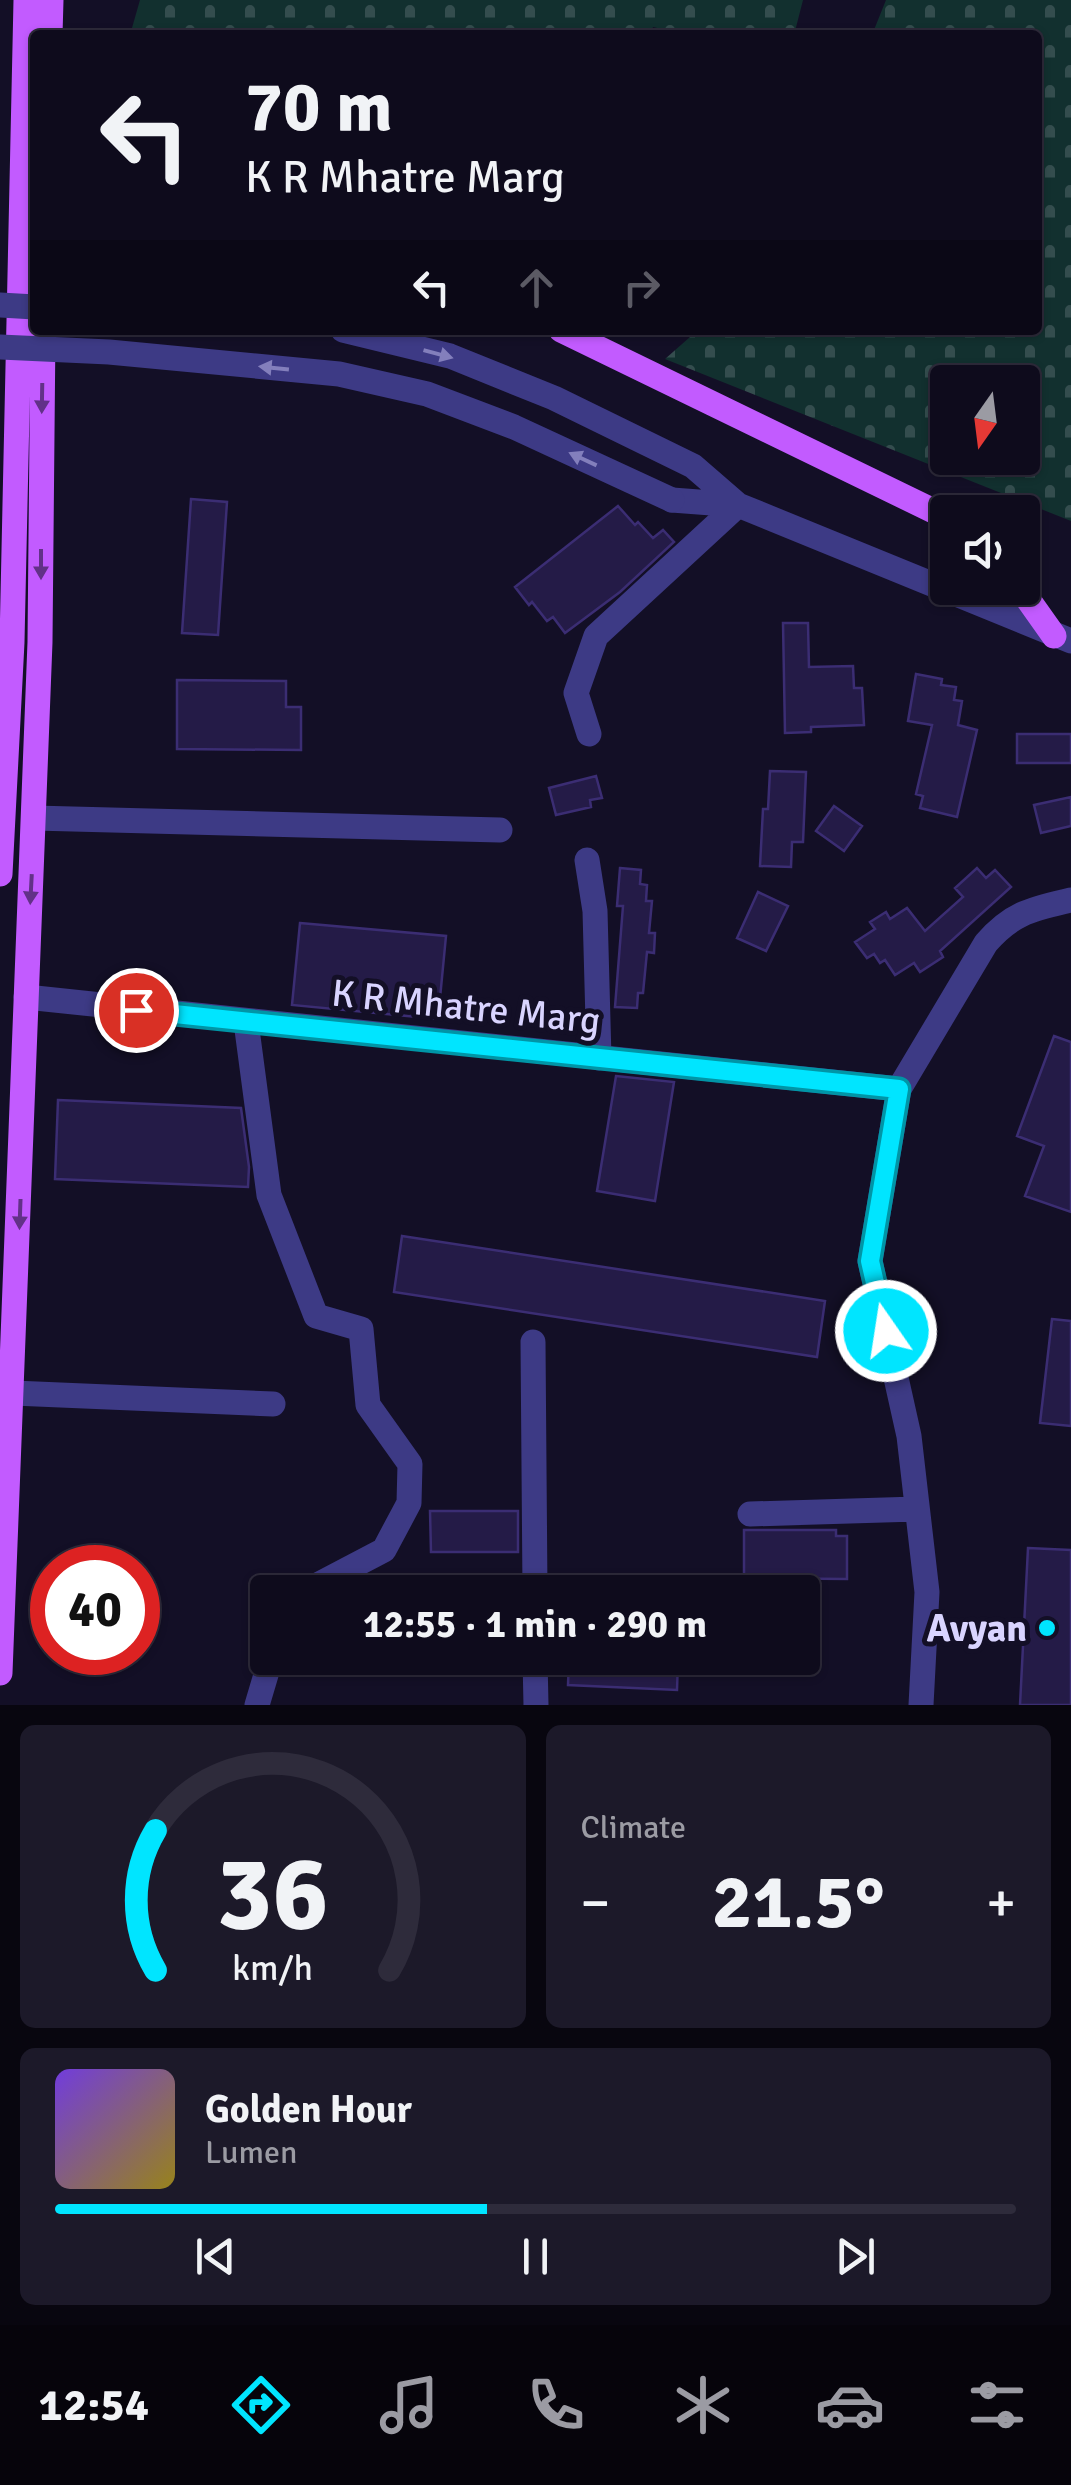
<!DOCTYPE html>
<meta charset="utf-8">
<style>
:root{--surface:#0e0b1c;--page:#1c1929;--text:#f1f3f6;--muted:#9b9ba3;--line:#2e2b3b;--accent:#00e5ff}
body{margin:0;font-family:Signika,sans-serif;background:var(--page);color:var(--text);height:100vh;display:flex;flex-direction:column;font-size:38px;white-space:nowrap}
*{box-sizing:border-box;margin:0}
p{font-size:32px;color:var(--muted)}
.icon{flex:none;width:55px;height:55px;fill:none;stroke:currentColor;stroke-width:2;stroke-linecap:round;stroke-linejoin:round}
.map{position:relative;height:1705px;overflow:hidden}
.sheet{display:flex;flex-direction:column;gap:20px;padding:20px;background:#08060f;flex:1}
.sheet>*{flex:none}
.top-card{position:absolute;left:30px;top:30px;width:1012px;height:305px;border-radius:10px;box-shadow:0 2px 8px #0004,0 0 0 2px var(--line);background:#0e0b1c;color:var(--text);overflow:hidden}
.needle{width:65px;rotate:194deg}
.tools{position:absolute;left:930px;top:365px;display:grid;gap:20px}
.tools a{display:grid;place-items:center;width:110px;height:110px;border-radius:10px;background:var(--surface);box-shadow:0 2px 8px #0004,0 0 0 2px var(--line);font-size:50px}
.speed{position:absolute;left:30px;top:1545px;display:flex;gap:20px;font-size:50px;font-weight:700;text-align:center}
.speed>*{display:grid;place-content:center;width:130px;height:130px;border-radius:50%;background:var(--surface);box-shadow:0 2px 8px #0004,0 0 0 2px var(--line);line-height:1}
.speed .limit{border:15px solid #d22;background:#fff;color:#111}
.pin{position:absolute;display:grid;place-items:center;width:85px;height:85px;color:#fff;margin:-42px;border:5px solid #fff;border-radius:50%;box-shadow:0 2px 10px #0007}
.me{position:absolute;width:110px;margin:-55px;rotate:347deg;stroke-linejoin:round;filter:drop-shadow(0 0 8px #0008)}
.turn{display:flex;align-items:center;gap:35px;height:210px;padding:0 50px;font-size:45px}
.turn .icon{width:130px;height:130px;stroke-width:2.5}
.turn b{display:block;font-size:70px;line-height:85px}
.lanes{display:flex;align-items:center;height:95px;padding:0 50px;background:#0003;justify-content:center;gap:50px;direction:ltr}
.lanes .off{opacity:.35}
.big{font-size:75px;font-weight:700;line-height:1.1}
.sheet .widget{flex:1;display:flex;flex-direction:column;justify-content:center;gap:15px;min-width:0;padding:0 35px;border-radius:15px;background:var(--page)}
.sheet .dial{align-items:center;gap:0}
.dial svg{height:260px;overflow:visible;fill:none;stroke:var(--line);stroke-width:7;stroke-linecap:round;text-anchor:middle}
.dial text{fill:var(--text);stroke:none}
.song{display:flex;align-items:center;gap:30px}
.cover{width:120px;height:120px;border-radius:15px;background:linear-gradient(135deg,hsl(260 70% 55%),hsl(50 70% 35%))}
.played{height:10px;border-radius:5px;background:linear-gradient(90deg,var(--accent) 45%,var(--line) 45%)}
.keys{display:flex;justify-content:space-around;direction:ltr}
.heat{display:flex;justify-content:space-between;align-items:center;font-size:55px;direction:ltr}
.sheet .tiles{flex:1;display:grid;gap:20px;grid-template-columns:1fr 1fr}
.widget:last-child{grid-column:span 2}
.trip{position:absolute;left:250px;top:1575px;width:570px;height:100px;border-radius:10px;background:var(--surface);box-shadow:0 2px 8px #0004,0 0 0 2px var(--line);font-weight:700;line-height:100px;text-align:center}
.menu{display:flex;height:160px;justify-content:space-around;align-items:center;background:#06040b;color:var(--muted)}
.menu .icon{width:70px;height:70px}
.menu .on{color:var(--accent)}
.menu b{font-size:45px;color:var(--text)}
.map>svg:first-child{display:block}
</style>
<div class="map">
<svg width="1071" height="1705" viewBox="0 0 1071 1705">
<defs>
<pattern id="cemetery-stones" width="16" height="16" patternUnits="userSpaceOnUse" patternTransform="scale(2.5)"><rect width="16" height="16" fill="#12302f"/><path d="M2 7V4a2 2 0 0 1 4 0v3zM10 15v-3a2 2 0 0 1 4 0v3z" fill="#344d4e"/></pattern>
</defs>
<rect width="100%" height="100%" fill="#130f26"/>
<path fill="url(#cemetery-stones)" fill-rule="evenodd" d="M 140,0 L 803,0 L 794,35 L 688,35 L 653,27 L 650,35 L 130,35 Z
M 886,0 L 1071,0 L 1071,521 L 665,359 L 698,330 L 1038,330 L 1038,35 L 872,35 ZM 948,382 L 1022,382 L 1022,458 L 948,458 Z"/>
<path fill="#241b47" stroke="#3b2d73" stroke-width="2.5" d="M 191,499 L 227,502 L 218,635 L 182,633 Z
M 618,506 L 635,525 L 638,522 L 653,538 L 663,530 L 674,542 L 620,592 L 565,633 L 553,617 L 547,621 L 532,602 L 529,605 L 515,587 Z
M 783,623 L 808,623 L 809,667 L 853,666 L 854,688 L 862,688 L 864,725 L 811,727 L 811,732 L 785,733 Z
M 916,674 L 942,679 L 941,685 L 956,687 L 954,700 L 962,701 L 958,725 L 977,730 L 957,817 L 920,808 L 923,796 L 916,794 L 932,725 L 908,721 Z
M 177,680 L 286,681 L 286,707 L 301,707 L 301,750 L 177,749 Z
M 1017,734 L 1071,734 L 1071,763 L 1017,763 Z
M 770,771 L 806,772 L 803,842 L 792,842 L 791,867 L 760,866 L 763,809 L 768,809 Z
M 596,776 L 602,798 L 590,800 L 591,807 L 556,815 L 549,788 Z
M 1071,797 L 1071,826 L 1041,833 L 1034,805 Z
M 834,806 L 862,826 L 844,851 L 816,831 Z
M 620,868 L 641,870 L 640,884 L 647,885 L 646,901 L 652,901 L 649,933 L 655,933 L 654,953 L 647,952 L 643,993 L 638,993 L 637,1008 L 615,1007 L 623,906 L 617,906 Z
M 977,868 L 986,878 L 995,870 L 1011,887 L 940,951 L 943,957 L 920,972 L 914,963 L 895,975 L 885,960 L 880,963 L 874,954 L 867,958 L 855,942 L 875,929 L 870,922 L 886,912 L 890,919 L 907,908 L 925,931 L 963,897 L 955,888 Z
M 758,892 L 788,906 L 766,951 L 737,938 Z
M 300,923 L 446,936 L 438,1019 L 292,1005 Z
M 1054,1036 L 1071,1042 L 1071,1212 L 1025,1196 L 1044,1146 L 1017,1136 Z
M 616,1076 L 674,1082 L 655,1201 L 597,1191 Z
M 58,1100 L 241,1108 L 249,1167 L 248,1187 L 55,1179 Z
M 402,1236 L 825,1301 L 817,1357 L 394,1292 Z
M 1052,1319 L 1071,1321 L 1071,1426 L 1040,1423 Z
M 430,1511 L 518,1511 L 518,1552 L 431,1552 Z
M 744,1530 L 836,1530 L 836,1536 L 847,1536 L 847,1579 L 744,1578 Z
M 1028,1548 L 1071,1550 L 1071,1705 L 1020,1705 Z
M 569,1658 L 678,1660 L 677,1690 L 568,1685 Z"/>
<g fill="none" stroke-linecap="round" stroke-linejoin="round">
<path stroke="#3d3a85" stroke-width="25" d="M 343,330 L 450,356 L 554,398 L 693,466 L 738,505 L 1071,641
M 672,500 L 738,505
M 589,734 L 576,693 L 596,636 L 738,505
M 34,818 L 500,830
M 587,860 L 595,911 L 599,1058
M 26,997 L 899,1089
M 246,1022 L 269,1195 L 316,1316 L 361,1329 L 368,1405 L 410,1464 L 409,1503 L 384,1550 L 304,1592
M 533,1342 L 535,1592
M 13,1393 L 273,1404
M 750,1514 L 917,1509
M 535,1658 L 536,1705
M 257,1705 L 271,1658
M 921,1705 L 927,1592 L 909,1436 L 870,1261 L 899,1089 L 986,943 C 1013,912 1033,909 1071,900"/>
<path stroke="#c25bff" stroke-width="25" d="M 50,35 L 51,0
M 561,330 L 948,518
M 1020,588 L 1054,636
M 0,874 L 12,642 L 26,0
M 0,1673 L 40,642 L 43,330"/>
<path stroke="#3d3a85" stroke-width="25" d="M 0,305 L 35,307
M 0,347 L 109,352 L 339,374 L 427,394 L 514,427 L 672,500"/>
</g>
<defs><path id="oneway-solid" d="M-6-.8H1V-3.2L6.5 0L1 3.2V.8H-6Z" transform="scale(2.5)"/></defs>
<g fill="#837fbc">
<use href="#oneway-solid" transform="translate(438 354) rotate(15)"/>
<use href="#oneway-solid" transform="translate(274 368) rotate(-174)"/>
<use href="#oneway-solid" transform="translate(583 459) rotate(-155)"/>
</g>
<g fill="#623188">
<use href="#oneway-solid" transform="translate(42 398) rotate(91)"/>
<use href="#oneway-solid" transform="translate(41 564) rotate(90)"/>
<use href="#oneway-solid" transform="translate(31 889) rotate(93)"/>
<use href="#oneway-solid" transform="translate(20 1214) rotate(92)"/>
</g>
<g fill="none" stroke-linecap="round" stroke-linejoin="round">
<defs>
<path id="route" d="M 136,1010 L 899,1089 L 870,1261 L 886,1331"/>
</defs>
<use href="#route" stroke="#0095a6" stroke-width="25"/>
<use href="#route" stroke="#00e5ff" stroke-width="18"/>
</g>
<circle fill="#00e5ff" stroke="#130f26" stroke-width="4" cx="1047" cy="1628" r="10"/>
<g text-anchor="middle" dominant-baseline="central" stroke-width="10" stroke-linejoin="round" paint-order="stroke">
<g font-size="38" fill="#d9d4ff" stroke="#130f26">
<text transform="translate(466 1007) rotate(6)">K R Mhatre Marg</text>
</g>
<g font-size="38" font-weight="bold" fill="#d9d4ff" stroke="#130f26" text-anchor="end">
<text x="1027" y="1628">Avyan</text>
</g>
</g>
</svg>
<div class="tools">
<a><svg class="needle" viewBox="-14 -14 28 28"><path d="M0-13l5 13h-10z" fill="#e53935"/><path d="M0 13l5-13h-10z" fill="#9b9ba3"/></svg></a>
<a><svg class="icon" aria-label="sound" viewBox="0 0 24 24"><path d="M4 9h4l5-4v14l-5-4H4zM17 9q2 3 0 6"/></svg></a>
</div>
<div class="speed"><div class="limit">40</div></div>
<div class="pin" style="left:136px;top:1010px;background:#d93025"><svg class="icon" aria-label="arrive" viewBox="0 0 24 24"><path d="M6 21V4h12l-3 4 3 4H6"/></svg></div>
<svg class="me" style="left:886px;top:1331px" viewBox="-20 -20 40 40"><circle r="17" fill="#00e5ff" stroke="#fff" stroke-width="3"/><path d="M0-11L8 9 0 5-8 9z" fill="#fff"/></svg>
<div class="trip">12:55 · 1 min · 290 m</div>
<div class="top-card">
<div class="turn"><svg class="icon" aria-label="left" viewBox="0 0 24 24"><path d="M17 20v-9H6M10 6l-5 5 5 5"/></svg><div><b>70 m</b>K R Mhatre Marg</div></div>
<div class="lanes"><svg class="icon" aria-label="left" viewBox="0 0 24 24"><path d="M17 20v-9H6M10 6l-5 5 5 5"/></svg><svg class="icon off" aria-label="ahead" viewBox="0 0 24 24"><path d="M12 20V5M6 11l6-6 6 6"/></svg><svg class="icon off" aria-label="right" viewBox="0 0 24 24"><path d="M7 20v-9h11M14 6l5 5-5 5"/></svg></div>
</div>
</div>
<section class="sheet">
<div class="tiles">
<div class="widget dial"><svg viewBox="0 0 100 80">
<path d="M14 69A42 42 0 1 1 86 69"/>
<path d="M14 69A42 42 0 0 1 14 26" stroke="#00e5ff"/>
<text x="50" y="56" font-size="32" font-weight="700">36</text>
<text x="50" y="72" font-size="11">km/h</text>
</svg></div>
<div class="widget"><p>Climate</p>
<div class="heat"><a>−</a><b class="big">21.5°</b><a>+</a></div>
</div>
<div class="widget">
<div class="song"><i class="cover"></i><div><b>Golden Hour</b><p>Lumen</p></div></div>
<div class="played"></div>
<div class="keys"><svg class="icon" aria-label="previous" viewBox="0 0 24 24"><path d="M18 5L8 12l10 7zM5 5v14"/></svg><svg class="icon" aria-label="pause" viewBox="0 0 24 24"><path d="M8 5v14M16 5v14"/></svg><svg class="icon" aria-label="next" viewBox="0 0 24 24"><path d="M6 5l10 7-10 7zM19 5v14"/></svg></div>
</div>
</div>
</section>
<nav class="menu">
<b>12:54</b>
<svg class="icon on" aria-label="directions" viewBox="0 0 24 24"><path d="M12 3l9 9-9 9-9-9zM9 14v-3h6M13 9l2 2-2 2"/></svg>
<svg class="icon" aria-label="music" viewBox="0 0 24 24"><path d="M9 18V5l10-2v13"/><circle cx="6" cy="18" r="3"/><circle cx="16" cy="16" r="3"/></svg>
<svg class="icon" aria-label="phone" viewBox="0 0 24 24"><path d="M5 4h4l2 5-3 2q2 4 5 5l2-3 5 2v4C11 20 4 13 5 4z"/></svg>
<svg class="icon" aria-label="climate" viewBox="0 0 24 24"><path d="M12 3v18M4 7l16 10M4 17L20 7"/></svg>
<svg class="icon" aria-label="car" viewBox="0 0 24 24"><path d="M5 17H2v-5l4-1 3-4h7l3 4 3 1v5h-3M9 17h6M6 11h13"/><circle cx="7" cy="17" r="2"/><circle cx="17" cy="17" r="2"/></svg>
<svg class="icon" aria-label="filters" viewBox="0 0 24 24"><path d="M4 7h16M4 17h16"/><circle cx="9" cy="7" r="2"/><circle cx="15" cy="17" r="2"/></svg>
</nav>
